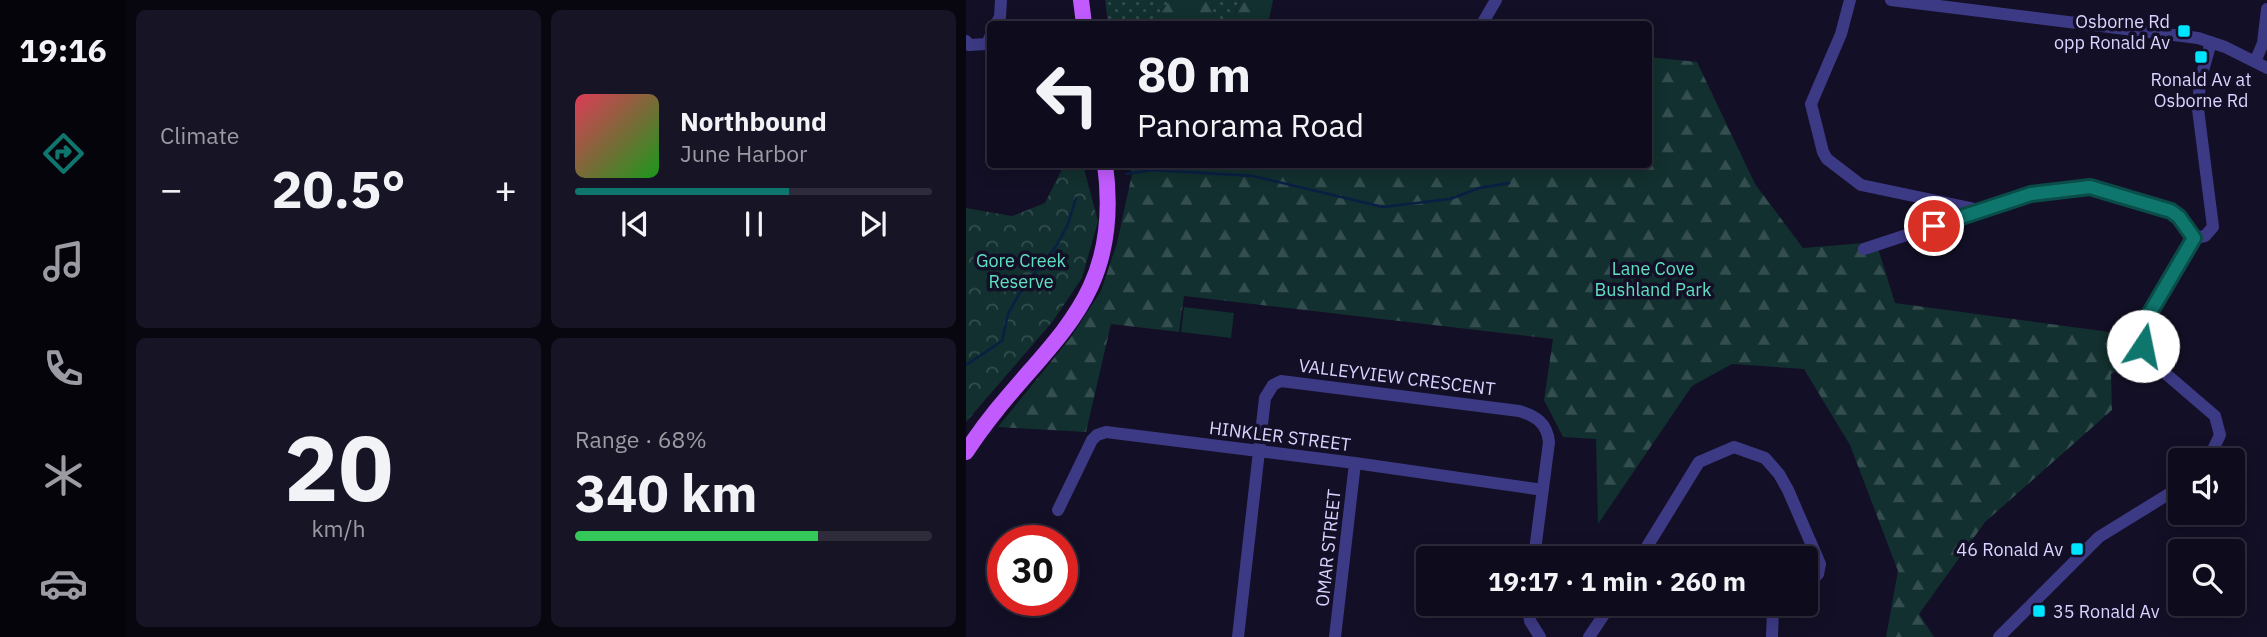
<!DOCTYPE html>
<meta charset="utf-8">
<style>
:root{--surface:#0e0b1c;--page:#171425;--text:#f1f3f6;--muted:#9b9ba3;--line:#2e2b3b;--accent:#0f766e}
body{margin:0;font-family:"IBM Plex Sans",sans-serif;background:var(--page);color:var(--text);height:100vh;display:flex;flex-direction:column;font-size:26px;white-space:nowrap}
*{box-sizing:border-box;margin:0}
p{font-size:23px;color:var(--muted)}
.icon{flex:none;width:38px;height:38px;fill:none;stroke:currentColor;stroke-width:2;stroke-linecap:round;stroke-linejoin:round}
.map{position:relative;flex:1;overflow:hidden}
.drawer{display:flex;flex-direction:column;gap:10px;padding:10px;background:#08060f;width:840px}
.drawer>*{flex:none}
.hud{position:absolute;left:21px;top:21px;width:665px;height:147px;border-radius:7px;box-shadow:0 4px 18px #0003,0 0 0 2px var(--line);background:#0e0b1c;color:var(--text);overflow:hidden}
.fabs{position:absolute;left:1202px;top:448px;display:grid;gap:14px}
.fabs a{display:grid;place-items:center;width:77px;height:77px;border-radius:7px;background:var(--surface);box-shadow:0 4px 18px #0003,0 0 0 2px var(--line);font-size:35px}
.speed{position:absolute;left:21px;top:525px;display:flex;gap:14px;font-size:35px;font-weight:700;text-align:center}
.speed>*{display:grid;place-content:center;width:91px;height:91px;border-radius:50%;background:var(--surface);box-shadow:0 4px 18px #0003,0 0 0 2px var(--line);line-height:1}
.speed .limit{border:10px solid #d22;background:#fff;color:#111}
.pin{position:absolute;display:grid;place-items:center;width:60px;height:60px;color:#fff;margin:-30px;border:4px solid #fff;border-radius:50%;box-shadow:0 2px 7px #0007}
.me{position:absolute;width:77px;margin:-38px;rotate:11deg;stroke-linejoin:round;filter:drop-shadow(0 0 5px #0008)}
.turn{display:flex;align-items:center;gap:24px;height:147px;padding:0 35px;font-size:32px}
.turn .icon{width:91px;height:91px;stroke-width:2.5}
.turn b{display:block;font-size:49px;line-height:60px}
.big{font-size:52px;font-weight:700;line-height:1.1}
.drawer .card{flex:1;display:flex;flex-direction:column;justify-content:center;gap:10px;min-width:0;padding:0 24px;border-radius:10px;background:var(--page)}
.drawer .dial{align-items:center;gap:0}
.dial b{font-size:91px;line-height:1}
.song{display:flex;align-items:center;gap:21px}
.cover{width:84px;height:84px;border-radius:10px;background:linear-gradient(135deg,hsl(350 70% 55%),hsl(120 70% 35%))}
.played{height:7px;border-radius:4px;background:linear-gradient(90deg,var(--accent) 60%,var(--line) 60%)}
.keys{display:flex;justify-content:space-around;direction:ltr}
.heat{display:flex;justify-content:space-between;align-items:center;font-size:38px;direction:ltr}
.charge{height:10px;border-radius:5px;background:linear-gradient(90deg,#34c759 68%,var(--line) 0)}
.drawer .tiles{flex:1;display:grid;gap:10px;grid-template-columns:repeat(2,1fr)}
.trip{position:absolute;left:450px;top:546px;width:402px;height:70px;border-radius:7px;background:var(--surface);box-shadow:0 4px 18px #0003,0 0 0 2px var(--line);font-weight:700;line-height:70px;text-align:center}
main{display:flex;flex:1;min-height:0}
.dock{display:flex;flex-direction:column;width:126px;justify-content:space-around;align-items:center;background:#06040b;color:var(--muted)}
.dock .icon{width:49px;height:49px}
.dock .active{color:var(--accent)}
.dock b{font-size:32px;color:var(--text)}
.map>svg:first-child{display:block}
</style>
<main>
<nav class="dock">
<b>19:16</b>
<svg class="icon active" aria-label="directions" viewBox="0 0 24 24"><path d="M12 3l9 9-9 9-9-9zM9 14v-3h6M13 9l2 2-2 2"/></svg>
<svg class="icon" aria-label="music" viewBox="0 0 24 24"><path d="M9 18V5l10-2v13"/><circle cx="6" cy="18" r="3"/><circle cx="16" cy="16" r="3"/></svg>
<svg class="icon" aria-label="phone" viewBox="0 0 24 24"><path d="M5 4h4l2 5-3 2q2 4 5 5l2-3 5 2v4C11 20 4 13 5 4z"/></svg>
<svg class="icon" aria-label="climate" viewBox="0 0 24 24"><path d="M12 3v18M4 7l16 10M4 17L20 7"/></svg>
<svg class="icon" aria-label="car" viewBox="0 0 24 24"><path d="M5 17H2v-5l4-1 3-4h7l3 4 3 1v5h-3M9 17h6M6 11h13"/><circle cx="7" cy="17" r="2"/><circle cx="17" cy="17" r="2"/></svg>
</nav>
<section class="drawer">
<div class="tiles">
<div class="card"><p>Climate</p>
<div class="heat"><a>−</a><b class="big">20.5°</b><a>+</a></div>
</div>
<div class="card">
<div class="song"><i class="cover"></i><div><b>Northbound</b><p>June Harbor</p></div></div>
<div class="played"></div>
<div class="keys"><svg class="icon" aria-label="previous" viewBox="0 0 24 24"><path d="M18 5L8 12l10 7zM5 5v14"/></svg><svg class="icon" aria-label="pause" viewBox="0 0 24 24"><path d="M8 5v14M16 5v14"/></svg><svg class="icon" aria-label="next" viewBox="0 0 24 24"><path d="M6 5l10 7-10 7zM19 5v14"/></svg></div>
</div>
<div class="card dial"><b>20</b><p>km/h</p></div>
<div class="card"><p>Range · 68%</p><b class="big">340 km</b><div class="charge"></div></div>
</div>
</section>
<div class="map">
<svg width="1301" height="637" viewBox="0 0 1301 637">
<defs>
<pattern id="grass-dots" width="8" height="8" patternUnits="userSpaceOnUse" patternTransform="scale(1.75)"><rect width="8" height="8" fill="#12302f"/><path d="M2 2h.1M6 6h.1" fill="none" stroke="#344d4e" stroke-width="1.8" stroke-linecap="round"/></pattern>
<pattern id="forest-firs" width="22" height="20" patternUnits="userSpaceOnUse" patternTransform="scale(1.75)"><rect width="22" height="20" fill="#12302f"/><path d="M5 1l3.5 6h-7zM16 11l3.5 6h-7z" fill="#344d4e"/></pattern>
<pattern id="park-crowns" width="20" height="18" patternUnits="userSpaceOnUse" patternTransform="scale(1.75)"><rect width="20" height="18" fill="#12302f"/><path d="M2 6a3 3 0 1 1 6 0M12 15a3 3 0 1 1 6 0" fill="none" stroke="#344d4e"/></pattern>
</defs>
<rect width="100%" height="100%" fill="#130f26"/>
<path fill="url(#grass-dots)" d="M 139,0 L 274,0 L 266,24 L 142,24 Z"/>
<path fill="url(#forest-firs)" d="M 204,0 L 244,0 L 251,24 L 188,24 Z
M 274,0 L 307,0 L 302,24 L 266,24 Z
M 683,57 L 731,62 L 789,184 L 837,248 L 910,242 L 929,303 L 1158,334 L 1161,349 L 1168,363 L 1145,374 L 1146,410 L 1019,522 L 953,614 L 968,637 L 920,637 L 932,571 L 884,445 L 838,369 L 766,364 L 726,386 L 632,524 L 630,439 L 597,437 L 578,400 L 587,339 L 218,296 L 213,332 L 145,324 L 120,432 L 32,427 L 105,337 L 135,291 L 151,243 L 166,174 L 163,165 L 682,164 Z"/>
<path fill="url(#park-crowns)" d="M 98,165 L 117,165 L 132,221 L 116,278 L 87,321 L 0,422 L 0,208 L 46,216 L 79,203 Z"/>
<path fill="#12302f" d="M 218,307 L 268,313 L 265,338 L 215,332 Z"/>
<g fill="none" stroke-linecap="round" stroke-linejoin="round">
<path stroke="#0a1f44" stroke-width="2.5" d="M 160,174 L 186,170 L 287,176 L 417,207 L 484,199 L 513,188 L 543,183
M 0,365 L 36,341 L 42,314 L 56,289 L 91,245 L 102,224 L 110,198"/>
<path stroke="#3d3a85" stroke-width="12" d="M 884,0 L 875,34 L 845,104 L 857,152 L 861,159 L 895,185 L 1014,210
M 925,0 L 1232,38 L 1259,47 L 1301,68
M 30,24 L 34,17 L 35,0
M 516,24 L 530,0
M 0,41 L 3,45 L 21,44 L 24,37
M 1289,62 L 1297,43 L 1301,9
M 1228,238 C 1215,263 1181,306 1176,330 C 1173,342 1178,352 1185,361 L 1249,416 L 1254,435 L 1242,460
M 1228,238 L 1239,236 L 1247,227 L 1232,109 L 1234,81 L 1245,42
M 898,249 L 1065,194 L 1124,187 L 1204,211 L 1213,217 L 1228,238
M 92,510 L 126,440 L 131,435 L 140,432 L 389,463 L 577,490
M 674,558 L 733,462 L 768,447 L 799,458 L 813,474 L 822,490 L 854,564 L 852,574 L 840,585
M 562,604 L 564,621 L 574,637
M 806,636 L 807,610 L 813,604
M 272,637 L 299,398 L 307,385 L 315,381 L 553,411 C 570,416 581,423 583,442 L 568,558
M 369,637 L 389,463
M 623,637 L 645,604
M 1033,637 L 1133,537 L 1214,487"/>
<path stroke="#c25bff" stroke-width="16" d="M 115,0 L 118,24
M 0,452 C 69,345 159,312 139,164"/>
</g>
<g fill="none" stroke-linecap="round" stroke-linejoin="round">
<defs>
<path id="route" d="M 968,226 L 1065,194 L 1124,187 L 1205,211 L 1213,217 L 1228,238 L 1178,323 L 1175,331 L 1177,346"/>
</defs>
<use href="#route" stroke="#0a4d48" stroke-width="18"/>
<use href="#route" stroke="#0f766e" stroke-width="12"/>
</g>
<g fill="#00e5ff" stroke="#130f26" stroke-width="2.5">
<rect x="1211" y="24" width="14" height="14" rx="3.5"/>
<rect x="1228" y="50" width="14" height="14" rx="3.5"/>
<rect x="1104" y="542" width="14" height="14" rx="3.5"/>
<rect x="1066" y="604" width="14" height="14" rx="3.5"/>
</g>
<g text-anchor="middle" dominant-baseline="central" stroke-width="7" stroke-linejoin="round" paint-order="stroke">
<g font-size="18" fill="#d9d4ff" stroke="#130f26" text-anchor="end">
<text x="1204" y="21">Osborne Rd<tspan x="1204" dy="21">opp Ronald Av</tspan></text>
<text x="1235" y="79" text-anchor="middle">Ronald Av at<tspan x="1235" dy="21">Osborne Rd</tspan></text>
<text x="1097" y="549">46 Ronald Av</text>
<text x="1087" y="611" text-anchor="start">35 Ronald Av</text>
</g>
<g font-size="18" fill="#5fe0c0" stroke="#130f26">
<text x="55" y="260">Gore Creek<tspan x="55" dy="21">Reserve</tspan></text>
<text x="687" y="268">Lane Cove<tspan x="687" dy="21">Bushland Park</tspan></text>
</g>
<g font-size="18" fill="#d9d4ff" stroke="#130f26">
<text transform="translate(431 377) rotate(7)">VALLEYVIEW CRESCENT</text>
<text transform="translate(314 436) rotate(7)">HINKLER STREET</text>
<text transform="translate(362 548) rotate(-84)">OMAR STREET</text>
</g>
</g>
</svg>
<div class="fabs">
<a><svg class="icon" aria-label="sound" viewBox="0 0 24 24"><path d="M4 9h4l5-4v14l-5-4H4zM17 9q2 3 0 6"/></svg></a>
<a><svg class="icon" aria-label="search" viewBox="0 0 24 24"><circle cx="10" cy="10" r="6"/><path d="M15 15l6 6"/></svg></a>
</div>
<div class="speed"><div class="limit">30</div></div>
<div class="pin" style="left:968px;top:226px;background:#d93025"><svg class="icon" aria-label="arrive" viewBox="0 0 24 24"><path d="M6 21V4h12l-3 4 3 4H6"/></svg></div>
<svg class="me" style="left:1177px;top:346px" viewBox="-20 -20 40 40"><circle r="19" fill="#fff"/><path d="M0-13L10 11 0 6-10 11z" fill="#0f766e"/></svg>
<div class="trip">19:17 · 1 min · 260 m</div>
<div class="hud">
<div class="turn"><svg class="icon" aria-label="left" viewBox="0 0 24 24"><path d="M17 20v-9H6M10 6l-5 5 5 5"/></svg><div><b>80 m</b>Panorama Road</div></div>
</div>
</div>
</main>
